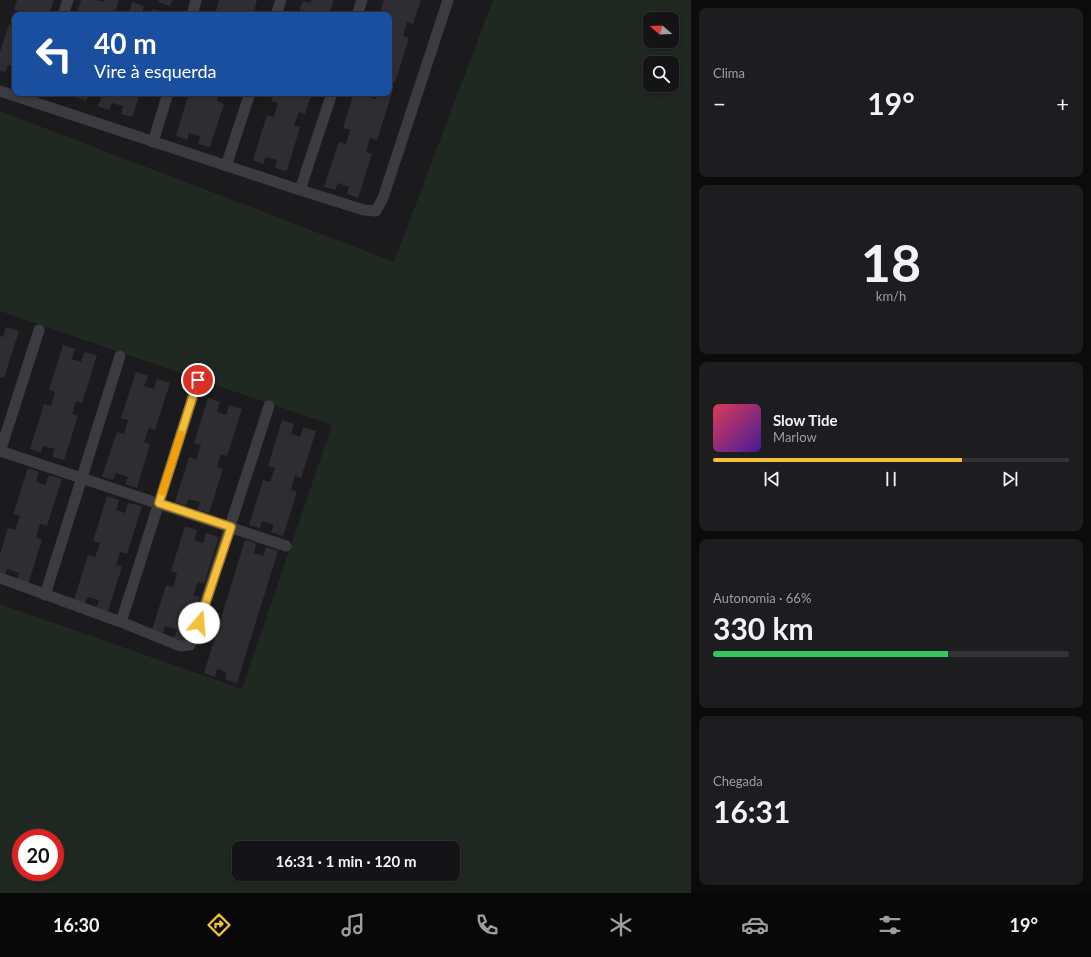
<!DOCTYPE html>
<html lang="pt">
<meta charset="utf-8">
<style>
:root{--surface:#141416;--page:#1d1d1f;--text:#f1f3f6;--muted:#9d9ea1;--line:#333335;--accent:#f4c03c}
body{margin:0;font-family:Lato,sans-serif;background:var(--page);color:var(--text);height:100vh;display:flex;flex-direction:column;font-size:15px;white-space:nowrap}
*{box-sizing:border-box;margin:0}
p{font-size:13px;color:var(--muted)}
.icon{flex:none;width:22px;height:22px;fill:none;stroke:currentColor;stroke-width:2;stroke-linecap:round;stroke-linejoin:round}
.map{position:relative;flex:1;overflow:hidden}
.sheet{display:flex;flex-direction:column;gap:8px;padding:8px;background:#0b0b0c;width:400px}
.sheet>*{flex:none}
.banner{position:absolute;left:12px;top:12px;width:380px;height:84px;border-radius:8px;box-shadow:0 2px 6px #0003,0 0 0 1px var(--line);background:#1a4fa0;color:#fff;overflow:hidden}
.needle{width:26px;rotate:289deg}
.controls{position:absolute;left:643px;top:12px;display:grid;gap:8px}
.controls a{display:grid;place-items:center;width:36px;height:36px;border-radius:8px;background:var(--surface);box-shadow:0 2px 6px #0003,0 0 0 1px var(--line);font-size:20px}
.speed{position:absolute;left:12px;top:829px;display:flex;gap:8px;font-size:20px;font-weight:700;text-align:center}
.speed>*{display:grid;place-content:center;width:52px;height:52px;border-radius:50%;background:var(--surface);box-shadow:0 2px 6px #0003,0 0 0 1px var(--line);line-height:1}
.speed .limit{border:6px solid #d22;background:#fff;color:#111}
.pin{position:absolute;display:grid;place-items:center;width:34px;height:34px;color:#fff;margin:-17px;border:2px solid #fff;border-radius:50%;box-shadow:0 1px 4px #0007}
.me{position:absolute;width:44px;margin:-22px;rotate:18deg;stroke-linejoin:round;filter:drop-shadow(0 0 3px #0008)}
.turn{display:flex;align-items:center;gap:14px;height:84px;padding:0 16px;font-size:18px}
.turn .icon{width:52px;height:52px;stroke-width:2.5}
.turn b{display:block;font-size:28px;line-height:34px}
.big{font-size:30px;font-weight:700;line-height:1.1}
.sheet .tile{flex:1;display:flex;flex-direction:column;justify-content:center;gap:6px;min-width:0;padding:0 14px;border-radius:8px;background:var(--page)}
.sheet .dial{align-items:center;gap:0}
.dial b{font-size:52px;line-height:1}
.song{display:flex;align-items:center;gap:12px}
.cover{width:48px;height:48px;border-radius:6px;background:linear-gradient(135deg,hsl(350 70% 55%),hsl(260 70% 35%))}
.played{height:4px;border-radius:2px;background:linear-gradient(90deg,var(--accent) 70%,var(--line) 70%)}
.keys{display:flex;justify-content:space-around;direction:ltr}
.heat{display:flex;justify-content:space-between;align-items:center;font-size:22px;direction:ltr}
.charge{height:6px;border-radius:3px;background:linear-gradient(90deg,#34c759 66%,var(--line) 0)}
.trip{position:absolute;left:232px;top:841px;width:228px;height:40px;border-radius:8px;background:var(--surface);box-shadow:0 2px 6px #0003,0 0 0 1px var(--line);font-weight:700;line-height:40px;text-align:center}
.tab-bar{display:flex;height:64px;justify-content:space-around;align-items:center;background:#080809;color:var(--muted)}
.tab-bar .icon{width:28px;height:28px}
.tab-bar .active{color:var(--accent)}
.tab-bar b{font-size:18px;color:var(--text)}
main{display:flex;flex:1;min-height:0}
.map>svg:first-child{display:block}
</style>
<main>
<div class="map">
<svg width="691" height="893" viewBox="0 0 691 893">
<rect width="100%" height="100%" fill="#1b1a1d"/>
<path fill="#202822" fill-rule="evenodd" d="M 493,0 L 691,0 L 691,893 L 0,893 L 0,604 L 242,689 L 332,425 L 0,311 L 0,111 L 394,262 ZM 650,19 L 672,19 L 672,41 L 650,41 ZM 650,63 L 672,63 L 672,85 L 650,85 ZM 21,838 L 55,838 L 55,872 L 21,872 ZM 239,848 L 453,848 L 453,874 L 239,874 Z"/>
<path fill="#2e2d31" d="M 17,0 L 54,0 L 49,15 L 19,15 L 20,12 L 14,10 Z
M 81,0 L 96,0 L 104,2 L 104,0 L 119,0 L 114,15 L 76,15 Z
M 159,0 L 172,0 L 170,6 L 158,2 Z
M 219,0 L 257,0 L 253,15 L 227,13 L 227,15 L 215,15 Z
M 311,0 L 334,0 L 330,11 L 336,13 L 336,15 L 298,15 L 303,1 L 310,3 Z
M 384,0 L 421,0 L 413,24 L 407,22 L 403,36 L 409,38 L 395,82 L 389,80 L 389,15 L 380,12 Z
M 132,2 L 144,6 L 141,15 L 128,15 Z
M 153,9 L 166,13 L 165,15 L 151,15 Z
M 9,24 L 15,26 L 15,68 L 8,65 L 6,72 L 0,71 L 0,52 Z
M 389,92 L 392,93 L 377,140 L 370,138 L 366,152 L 372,154 L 358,198 L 347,194 L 349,187 L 338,183 L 335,190 L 324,187 L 339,142 L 346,144 L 350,130 L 343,128 L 354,93 L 368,93 L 367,96 L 376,99 L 378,93 Z
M 76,93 L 89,93 L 86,101 L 75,97 Z
M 103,93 L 140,93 L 132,117 L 121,114 L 123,106 L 112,103 L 109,110 L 98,106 Z
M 189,93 L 220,93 L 217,101 L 224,104 L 210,147 L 198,144 L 200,136 L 189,133 L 187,140 L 176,136 Z
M 274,93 L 312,93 L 305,114 L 299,112 L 294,125 L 300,127 L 287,171 L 275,168 L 277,160 L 266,157 L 263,164 L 253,160 L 267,115 L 274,117 L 278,103 L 271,101 Z
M 6,327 L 19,331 L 4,378 L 0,377 L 0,336 L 3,337 Z
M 63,345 L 75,349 L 72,359 L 81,362 L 84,352 L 97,355 L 82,403 L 76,401 L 72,414 L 78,416 L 64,460 L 52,457 L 55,449 L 43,446 L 41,453 L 30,449 L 44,404 L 51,406 L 55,392 L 49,390 Z
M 136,372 L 148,376 L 144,386 L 154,389 L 157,379 L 170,383 L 155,430 L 149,428 L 144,442 L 150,444 L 137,488 L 125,484 L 128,477 L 116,473 L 113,480 L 102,477 L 117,432 L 124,434 L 128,420 L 121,418 Z
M 208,398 L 220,402 L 217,412 L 226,415 L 229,405 L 242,409 L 227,456 L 221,454 L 217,467 L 223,469 L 209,513 L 197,510 L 200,502 L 188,499 L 186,506 L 175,502 L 189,457 L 196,459 L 201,445 L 194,443 Z
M 282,420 L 294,424 L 291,434 L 300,437 L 303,427 L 316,431 L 301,478 L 295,476 L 291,490 L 297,492 L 283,536 L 271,532 L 274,525 L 262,521 L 260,528 L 249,525 L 263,480 L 270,482 L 275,468 L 268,466 Z
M 28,468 L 39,472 L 36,482 L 45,485 L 49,475 L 62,479 L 47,526 L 40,524 L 36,538 L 42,540 L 28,584 L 17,580 L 19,573 L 7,569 L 5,576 L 0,575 L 0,554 L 8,528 L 15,530 L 20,516 L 13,514 Z
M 107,496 L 119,500 L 116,510 L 125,513 L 128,503 L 142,506 L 127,554 L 120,552 L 116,565 L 122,567 L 108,611 L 96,608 L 99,600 L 87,597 L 85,604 L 74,600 L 88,555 L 95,557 L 100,543 L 93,541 Z
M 185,526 L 197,530 L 194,540 L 203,543 L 206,533 L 219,537 L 204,584 L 198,582 L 193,595 L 200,597 L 186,641 L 174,638 L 177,630 L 165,626 L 163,634 L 152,630 L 166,585 L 173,587 L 177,573 L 171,571 Z
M 245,540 L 256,543 L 254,553 L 263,556 L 266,547 L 278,551 L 237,683 L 225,679 L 226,672 L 217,669 L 215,677 L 204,673 Z"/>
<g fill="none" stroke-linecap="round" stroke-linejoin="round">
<path stroke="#3b3c42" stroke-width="11" d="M 63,15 L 68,0
M 192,15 L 196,0
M 276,15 L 281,0
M 357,15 L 362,0
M 0,91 L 300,190 L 364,210 L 376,211 L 383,198 L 448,0
M 153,142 L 168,93
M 226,166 L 250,93
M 300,190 L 332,93
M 0,451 L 286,546
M 0,452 L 39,330
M 0,578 L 121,622 L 180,646 L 190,645 L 194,637 L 269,406
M 45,595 L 120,356
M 121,622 L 198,380"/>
</g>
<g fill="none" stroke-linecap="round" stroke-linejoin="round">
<defs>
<path id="route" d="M 198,380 L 159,503 L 231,527 L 199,623"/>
</defs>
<use href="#route" stroke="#9f7d27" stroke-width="10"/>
<use href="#route" stroke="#f4c03c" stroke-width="7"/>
<path stroke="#f59e0b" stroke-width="7" d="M 162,492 L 181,434"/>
</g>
</svg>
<div class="controls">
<a><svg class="needle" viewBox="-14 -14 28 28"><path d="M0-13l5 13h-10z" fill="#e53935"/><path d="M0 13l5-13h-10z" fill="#9d9ea1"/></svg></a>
<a><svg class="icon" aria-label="search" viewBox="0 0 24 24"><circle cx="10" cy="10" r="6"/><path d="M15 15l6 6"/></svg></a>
</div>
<div class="speed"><div class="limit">20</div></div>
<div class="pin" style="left:198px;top:380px;background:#d93025"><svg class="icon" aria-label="arrive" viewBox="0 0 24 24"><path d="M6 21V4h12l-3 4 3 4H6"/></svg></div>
<svg class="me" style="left:199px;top:623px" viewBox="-20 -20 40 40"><circle r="19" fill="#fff"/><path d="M0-13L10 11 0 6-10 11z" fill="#f4c03c"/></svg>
<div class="trip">16:31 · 1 min · 120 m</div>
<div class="banner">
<div class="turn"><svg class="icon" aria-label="left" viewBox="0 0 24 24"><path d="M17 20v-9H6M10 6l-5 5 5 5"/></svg><div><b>40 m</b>Vire à esquerda</div></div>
</div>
</div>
<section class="sheet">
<div class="tile"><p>Clima</p>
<div class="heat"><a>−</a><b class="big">19°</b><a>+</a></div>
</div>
<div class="tile dial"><b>18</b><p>km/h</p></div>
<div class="tile">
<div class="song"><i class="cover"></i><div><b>Slow Tide</b><p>Marlow</p></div></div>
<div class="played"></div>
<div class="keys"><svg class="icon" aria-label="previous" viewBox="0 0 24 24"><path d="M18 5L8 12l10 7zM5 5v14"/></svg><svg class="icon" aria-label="pause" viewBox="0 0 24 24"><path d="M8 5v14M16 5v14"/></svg><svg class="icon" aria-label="next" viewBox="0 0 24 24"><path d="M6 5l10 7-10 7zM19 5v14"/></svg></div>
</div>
<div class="tile"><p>Autonomia · 66%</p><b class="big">330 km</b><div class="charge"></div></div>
<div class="tile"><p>Chegada</p><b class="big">16:31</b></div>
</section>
</main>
<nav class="tab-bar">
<b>16:30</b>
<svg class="icon active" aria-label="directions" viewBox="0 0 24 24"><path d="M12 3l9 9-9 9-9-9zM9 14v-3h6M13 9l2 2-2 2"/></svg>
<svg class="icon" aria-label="music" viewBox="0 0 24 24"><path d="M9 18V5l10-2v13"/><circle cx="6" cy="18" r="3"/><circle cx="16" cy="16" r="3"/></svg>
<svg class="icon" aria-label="phone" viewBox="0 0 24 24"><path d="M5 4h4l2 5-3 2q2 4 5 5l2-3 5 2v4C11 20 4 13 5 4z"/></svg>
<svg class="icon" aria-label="climate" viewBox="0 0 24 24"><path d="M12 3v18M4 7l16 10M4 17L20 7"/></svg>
<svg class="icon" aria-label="car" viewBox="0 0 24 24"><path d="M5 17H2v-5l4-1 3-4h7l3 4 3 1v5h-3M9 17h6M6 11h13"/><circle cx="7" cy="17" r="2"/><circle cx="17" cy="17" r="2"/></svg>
<svg class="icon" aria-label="filters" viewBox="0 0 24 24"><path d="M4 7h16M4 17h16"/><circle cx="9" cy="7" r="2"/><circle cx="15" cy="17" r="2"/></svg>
<b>19°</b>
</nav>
